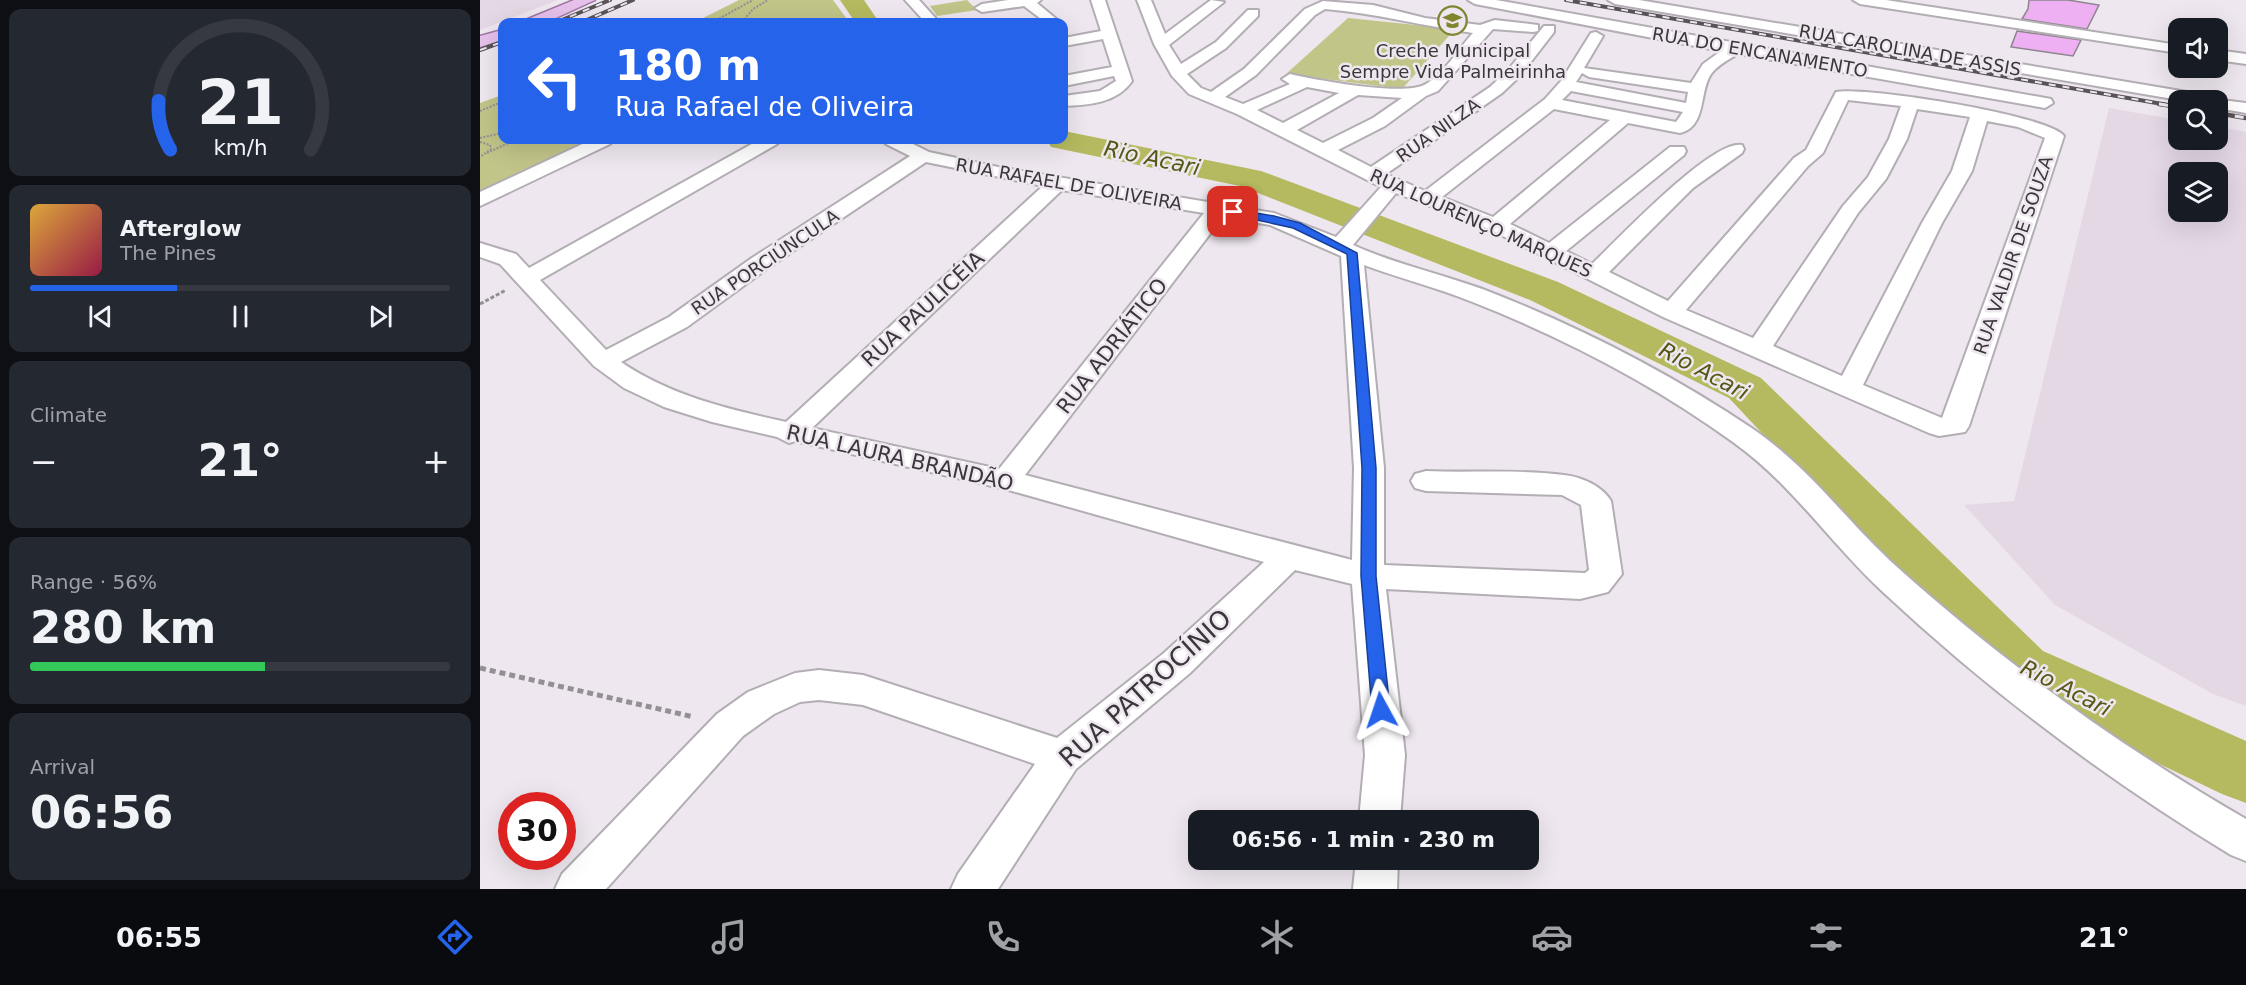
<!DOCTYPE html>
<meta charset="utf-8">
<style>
:root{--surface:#171b24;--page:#242831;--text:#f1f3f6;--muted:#9ea1a6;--line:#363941;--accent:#2563eb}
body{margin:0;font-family:"DejaVu Sans",sans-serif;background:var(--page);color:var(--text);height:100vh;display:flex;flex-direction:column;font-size:22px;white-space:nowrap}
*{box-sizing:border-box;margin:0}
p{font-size:20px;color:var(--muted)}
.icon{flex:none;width:33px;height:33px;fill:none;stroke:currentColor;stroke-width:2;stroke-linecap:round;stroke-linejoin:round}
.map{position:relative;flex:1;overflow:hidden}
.side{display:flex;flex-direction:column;gap:9px;padding:9px;background:#0d0f14;width:480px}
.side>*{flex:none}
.hud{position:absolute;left:18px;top:18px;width:570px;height:126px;border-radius:12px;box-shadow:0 6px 24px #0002;background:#2563eb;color:#fff;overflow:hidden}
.controls{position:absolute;left:1688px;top:18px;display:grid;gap:12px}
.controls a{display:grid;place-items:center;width:60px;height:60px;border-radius:12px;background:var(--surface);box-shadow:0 6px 24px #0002;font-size:30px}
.speed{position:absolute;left:18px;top:792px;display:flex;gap:12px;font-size:30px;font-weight:700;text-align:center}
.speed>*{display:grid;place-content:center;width:78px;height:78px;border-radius:50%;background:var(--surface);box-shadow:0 6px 24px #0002;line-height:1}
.speed .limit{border:9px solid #d22;background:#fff;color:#111}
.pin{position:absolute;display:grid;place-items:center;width:51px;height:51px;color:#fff;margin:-26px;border-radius:12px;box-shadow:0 3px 9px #0006}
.me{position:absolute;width:66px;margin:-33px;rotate:355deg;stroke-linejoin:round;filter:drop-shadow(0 0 4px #0008)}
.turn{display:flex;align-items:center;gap:21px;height:126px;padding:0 18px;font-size:27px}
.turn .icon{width:78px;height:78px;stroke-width:2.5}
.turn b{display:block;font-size:42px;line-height:51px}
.big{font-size:45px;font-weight:800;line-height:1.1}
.side .tile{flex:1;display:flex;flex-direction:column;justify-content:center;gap:9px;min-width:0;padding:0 21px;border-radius:12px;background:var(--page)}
.side .dial{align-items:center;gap:0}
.dial svg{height:156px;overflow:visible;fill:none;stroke:var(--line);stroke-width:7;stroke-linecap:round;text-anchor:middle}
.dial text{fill:var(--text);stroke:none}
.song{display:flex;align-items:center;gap:18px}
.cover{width:72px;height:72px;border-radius:9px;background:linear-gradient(135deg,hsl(40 70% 55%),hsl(340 70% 35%))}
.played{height:6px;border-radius:3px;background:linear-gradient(90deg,var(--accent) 35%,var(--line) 35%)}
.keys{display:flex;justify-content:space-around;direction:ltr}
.heat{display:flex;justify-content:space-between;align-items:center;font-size:33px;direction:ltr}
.charge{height:9px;border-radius:4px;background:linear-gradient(90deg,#34c759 56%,var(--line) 0)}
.trip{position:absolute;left:708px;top:810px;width:351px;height:60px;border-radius:12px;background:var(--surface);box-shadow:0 6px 24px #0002;font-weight:800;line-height:60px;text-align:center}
.menu{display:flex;height:96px;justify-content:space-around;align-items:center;background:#090b0e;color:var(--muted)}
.menu .icon{width:42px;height:42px}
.menu .selected{color:var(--accent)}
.menu b{font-size:27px;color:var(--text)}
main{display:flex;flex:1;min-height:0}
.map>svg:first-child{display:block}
</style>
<main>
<section class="side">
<div class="tile dial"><svg viewBox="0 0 100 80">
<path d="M14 69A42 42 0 1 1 86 69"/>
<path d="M14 69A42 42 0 0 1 8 44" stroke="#2563eb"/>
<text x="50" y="56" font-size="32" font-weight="700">21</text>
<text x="50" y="72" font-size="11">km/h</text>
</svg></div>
<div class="tile">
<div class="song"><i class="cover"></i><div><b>Afterglow</b><p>The Pines</p></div></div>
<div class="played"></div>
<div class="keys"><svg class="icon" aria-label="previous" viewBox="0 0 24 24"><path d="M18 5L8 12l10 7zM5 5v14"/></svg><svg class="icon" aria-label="pause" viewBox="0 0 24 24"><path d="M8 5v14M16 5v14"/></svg><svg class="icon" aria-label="next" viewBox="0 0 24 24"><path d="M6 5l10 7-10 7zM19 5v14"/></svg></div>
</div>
<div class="tile"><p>Climate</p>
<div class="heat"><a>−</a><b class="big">21°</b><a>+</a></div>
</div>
<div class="tile"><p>Range · 56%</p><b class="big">280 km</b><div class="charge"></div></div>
<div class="tile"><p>Arrival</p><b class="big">06:56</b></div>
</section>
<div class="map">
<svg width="1766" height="889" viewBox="0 0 1766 889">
<rect width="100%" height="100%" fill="#eee7ef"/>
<path fill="#e4d8e5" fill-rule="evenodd" d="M 0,0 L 78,0 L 0,30 Z
M 1629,108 L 1698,120 L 1698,140 L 1737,140 L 1737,126 L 1766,132 L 1766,706 L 1733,694 L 1575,605 L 1484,505 L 1534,501 ZM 1698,172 L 1737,172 L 1737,212 L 1698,212 Z"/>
<path fill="#c1c588" d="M 259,0 L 353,0 L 369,22 L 215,22 Z
M 487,0 L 497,10 L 457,16 L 450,6 Z
M 868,18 L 975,29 L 922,89 L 806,74 Z
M 22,95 L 22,140 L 112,140 L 0,194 L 0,103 Z"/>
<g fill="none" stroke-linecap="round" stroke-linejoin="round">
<path fill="#b5ba60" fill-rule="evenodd" d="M 360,0 L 384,0 L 399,22 L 375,22 Z
M 584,131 L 781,171 L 1078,282 L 1281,378 L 1563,651 L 1766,741 L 1766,803 L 1742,794 L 1519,687 L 1249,398 L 1050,300 L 760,186 L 571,147 L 567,140 L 584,140 Z"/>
</g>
<path fill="#eeaff3" stroke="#8c868c" stroke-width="1.5" d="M 1549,0 L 1588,0 L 1619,5 L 1607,29 L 1542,19 L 1548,9 Z
M 1537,31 L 1601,40 L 1593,56 L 1531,47 Z"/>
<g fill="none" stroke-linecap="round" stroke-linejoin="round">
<defs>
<path id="minor" d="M 425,0 L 439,0 L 459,22 L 445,22 Z
M 528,0 L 561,0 L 557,3 L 580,22 L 565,22 L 544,6 L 502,12 L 495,8 L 502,4 Z
M 611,0 L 625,0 L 652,81 C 637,103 609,105 584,106 L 584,96 L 620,91 L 636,81 L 634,76 L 584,86 L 584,76 L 632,67 L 623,39 L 584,46 L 584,38 L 621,31 Z
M 657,0 L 671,0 L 685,34 L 731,0 L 744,2 L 689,45 L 701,64 L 736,42 L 768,10 L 778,10 L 778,16 L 746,48 L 707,74 L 721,88 L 731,92 L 764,69 L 825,9 L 843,1 L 893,5 L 945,18 L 1000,25 L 1015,20 L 1058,25 L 1058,31 L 1053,32 L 1013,29 L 958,91 L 946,96 L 905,126 L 858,150 L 891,167 L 1010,87 L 1028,70 L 1064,26 L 1074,26 L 1074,32 L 1040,76 L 1022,93 L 906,174 L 945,191 L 1065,99 L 1081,81 L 1111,33 L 1116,32 L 1123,36 L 1104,68 L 1211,83 L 1223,64 L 1241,51 L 995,4 L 988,0 L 1016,0 L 1571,99 L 1573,103 L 1565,108 L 1258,54 C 1249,59 1238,65 1231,74 C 1219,91 1227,127 1200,133 L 1148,123 L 1030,224 L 1069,243 L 1190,147 L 1204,147 L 1206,151 L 1204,155 L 1086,251 L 1112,264 C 1136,241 1233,138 1262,145 L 1264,149 L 1262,153 L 1213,188 L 1129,272 L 1188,301 L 1314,158 L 1326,150 L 1356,92 C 1384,86 1569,115 1584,136 L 1489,426 L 1485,432 L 1459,436 L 1449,433 L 1183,317 L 1009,229 L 916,193 L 873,245 C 915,264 961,274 1005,290 C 1098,326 1190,373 1273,429 C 1332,470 1365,520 1417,567 C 1524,663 1641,747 1766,819 L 1766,861 L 1751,855 C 1626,779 1510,692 1403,592 C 1350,543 1312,484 1253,442 C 1173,384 1082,337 990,301 C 955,287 919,278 884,265 L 904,468 L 904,565 L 1105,573 L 1109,570 L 1101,505 L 1082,495 L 946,491 L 935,488 L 931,481 L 935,474 L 946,471 C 991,473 1039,469 1084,475 C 1102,477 1122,486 1131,501 L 1142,574 L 1128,592 L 1100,599 L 906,589 L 925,755 L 920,820 L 879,820 L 885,755 L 872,584 L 815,570 L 710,673 L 596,769 L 518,889 L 471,889 L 478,874 L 555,764 L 383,705 L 339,700 L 320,702 L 294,714 L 263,736 L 126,889 L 75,889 L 82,874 L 237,714 L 268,692 L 315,673 L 339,670 L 383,675 L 577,738 L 684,653 L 784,562 L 525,489 L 315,441 L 309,443 L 297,437 L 232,422 L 184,407 L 144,388 L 114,366 L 20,264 L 0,257 L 0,243 L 36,254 L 49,268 L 279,140 L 300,140 L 297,144 L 60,280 L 126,350 L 189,317 L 272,258 L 430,156 L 406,144 L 403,140 L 425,140 L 449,152 L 518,167 L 794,213 L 856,237 L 901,187 L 757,114 L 709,94 L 692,76 L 674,44 ZM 845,9 C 896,13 942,26 993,33 C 978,49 965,73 946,84 C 925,97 836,80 810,74 L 802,79 L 810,84 L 763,104 L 745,97 L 776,75 L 835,15 ZM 1102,73 L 1109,77 L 1208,92 L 1206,103 L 1096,82 ZM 827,87 L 859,93 L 803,123 L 777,110 ZM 1091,91 L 1203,112 L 1196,122 L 1082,100 ZM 878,95 L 922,98 L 893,118 L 843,143 L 817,130 ZM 1368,100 L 1421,106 L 1409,139 L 1388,177 L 1363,206 L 1273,338 L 1206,310 L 1328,166 L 1343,153 ZM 1074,109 L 1130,120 L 1013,217 L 962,197 ZM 1437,109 L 1490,117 L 1472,171 L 1442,223 L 1362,376 L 1293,346 L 1378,213 L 1406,179 L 1427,139 ZM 1507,121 L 1538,127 L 1565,138 L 1462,418 L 1383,385 L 1462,223 L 1492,171 ZM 446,162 L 563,186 L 306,422 C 248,409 191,396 141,362 L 207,327 L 288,268 ZM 582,190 L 724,213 L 519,469 L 332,428 ZM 743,217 L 790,225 L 861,256 L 874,468 L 872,560 L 545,475 Z
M 1128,0 L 1159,0 L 1725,95 L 1733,99 L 1766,103 L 1766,113 L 1737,108 L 1737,100 L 1699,100 L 1135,4 Z
M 1373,0 L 1406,0 L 1698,45 L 1698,53 L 1380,4 Z
M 1737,50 L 1766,54 L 1766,64 L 1737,60 Z
M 111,140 L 133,140 L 130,144 L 0,206 L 0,192 Z
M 876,860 L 918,860 L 917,889 L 873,889 Z"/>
<path id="major" d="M 94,0 L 115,0 L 67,22 L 46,22 L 48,19 Z
M 22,30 L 22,40 L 0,47 L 0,36 Z"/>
</defs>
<use href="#minor" stroke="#b3adb4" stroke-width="4"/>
<use href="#major" stroke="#9f75a3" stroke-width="3"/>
<path stroke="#948f95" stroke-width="2" stroke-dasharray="2 1.5" stroke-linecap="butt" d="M 233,22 L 273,0
M 262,22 L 273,9 L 288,0
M 0,111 L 22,102
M 0,138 L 22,133
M 0,142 L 10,145 L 11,149 L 0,157
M 7,153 L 35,140"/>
<path stroke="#948f95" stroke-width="3" stroke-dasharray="4 2" stroke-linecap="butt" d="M 0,304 L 26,290"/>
<path stroke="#948f95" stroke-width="5" stroke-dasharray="6 4" stroke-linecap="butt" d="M 0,668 L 214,717"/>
<use href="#minor" fill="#fff" fill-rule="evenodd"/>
<use href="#major" fill="#e6c1ea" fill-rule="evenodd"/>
<defs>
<path id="rail-far1" d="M 1086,0 L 1688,105
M 77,22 L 130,0
M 102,22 L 153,0
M 0,50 L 22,42"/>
<path id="rail" d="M 1679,104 L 1698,107
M 1737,113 L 1766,118"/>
</defs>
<use href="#rail-far1" stroke="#575357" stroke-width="4"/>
<use href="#rail" stroke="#575357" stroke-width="4.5"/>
<use href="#rail-far1" stroke="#eee7ef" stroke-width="2" stroke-dasharray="7" stroke-linecap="butt"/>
<use href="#rail" stroke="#eee7ef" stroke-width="3" stroke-dasharray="9" stroke-linecap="butt"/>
</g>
<path fill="#2563eb" stroke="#184099" stroke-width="1.5" d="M 753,209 L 794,216 L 820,223 L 877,253 L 896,468 L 896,576 L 910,710 L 907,716 L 901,718 L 895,716 L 892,710 L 881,576 L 882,468 L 867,254 L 813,228 L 750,214 L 748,212 Z"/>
<defs>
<symbol id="school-ring" viewBox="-11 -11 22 22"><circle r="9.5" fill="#eee7ef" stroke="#82852f" stroke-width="1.5"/><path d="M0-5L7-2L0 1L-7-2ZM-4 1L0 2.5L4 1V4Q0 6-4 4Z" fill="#82852f"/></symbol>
</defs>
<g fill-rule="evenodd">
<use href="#school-ring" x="956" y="4" width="33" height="33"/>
</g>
<g text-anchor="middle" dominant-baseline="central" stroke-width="5" stroke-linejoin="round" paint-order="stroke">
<g font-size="18" fill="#3a373a" stroke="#eee7ef">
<text x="973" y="50">Creche Municipal<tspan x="973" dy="21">Sempre Vida Palmeirinha</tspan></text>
</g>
<g font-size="18" fill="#3a373a" stroke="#eee7ef">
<text transform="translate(1430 50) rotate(10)">RUA CAROLINA DE ASSIS</text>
<text transform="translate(1280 52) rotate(10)">RUA DO ENCANAMENTO</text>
<text transform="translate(958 130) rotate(-35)">RUA NILZA</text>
<text transform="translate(589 184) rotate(10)">RUA RAFAEL DE OLIVEIRA</text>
<text transform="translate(1001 223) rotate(24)">RUA LOURENÇO MARQUES</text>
<text transform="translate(1533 255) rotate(-71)">RUA VALDIR DE SOUZA</text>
<text transform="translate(285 262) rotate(-34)">RUA PORCIÚNCULA</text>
</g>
<g font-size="21" fill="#3a373a" stroke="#eee7ef">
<text transform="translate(443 309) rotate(-43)">RUA PAULICÉIA</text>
<text transform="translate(632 346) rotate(-52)">RUA ADRIÁTICO</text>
<text transform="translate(420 458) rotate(13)">RUA LAURA BRANDÃO</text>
</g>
<g font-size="22" font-style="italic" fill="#555714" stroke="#eee7ef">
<text transform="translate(672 158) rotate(12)">Rio Acari</text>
<text transform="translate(1224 371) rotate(28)">Rio Acari</text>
<text transform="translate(1586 688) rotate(27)">Rio Acari</text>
</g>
<g font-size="26" fill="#3a373a" stroke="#eee7ef">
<text transform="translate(665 688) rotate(-42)">RUA PATROCÍNIO</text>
</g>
</g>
</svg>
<div class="controls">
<a><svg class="icon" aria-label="sound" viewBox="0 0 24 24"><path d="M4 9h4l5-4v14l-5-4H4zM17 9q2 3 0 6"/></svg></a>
<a><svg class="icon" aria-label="search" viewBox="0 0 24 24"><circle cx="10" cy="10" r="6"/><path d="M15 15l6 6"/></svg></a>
<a><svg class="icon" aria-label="layers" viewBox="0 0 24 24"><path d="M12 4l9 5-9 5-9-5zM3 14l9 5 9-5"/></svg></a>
</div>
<div class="speed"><div class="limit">30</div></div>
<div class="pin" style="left:753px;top:212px;background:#d93025"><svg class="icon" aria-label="arrive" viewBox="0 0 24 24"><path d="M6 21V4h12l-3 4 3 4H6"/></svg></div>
<svg class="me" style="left:901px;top:710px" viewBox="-20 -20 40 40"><path d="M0-17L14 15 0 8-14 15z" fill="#2563eb" stroke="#fff" stroke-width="4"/></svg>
<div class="trip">06:56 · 1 min · 230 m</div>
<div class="hud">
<div class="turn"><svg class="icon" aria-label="left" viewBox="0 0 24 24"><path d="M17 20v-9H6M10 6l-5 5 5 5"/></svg><div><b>180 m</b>Rua Rafael de Oliveira</div></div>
</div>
</div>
</main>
<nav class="menu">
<b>06:55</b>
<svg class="icon selected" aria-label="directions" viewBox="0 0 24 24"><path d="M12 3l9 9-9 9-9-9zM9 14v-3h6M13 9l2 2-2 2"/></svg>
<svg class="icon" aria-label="music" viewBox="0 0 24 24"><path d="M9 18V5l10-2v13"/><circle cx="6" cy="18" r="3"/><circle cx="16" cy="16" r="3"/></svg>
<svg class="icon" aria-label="phone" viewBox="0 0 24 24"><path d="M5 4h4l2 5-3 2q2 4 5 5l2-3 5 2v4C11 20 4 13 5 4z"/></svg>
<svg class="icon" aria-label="climate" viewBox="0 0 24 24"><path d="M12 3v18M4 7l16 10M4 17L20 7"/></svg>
<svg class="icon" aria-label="car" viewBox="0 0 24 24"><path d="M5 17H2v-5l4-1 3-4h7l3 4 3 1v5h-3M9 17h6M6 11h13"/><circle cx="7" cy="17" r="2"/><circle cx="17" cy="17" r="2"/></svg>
<svg class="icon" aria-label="filters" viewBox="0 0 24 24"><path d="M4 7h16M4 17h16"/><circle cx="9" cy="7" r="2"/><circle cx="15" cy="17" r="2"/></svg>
<b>21°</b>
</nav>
